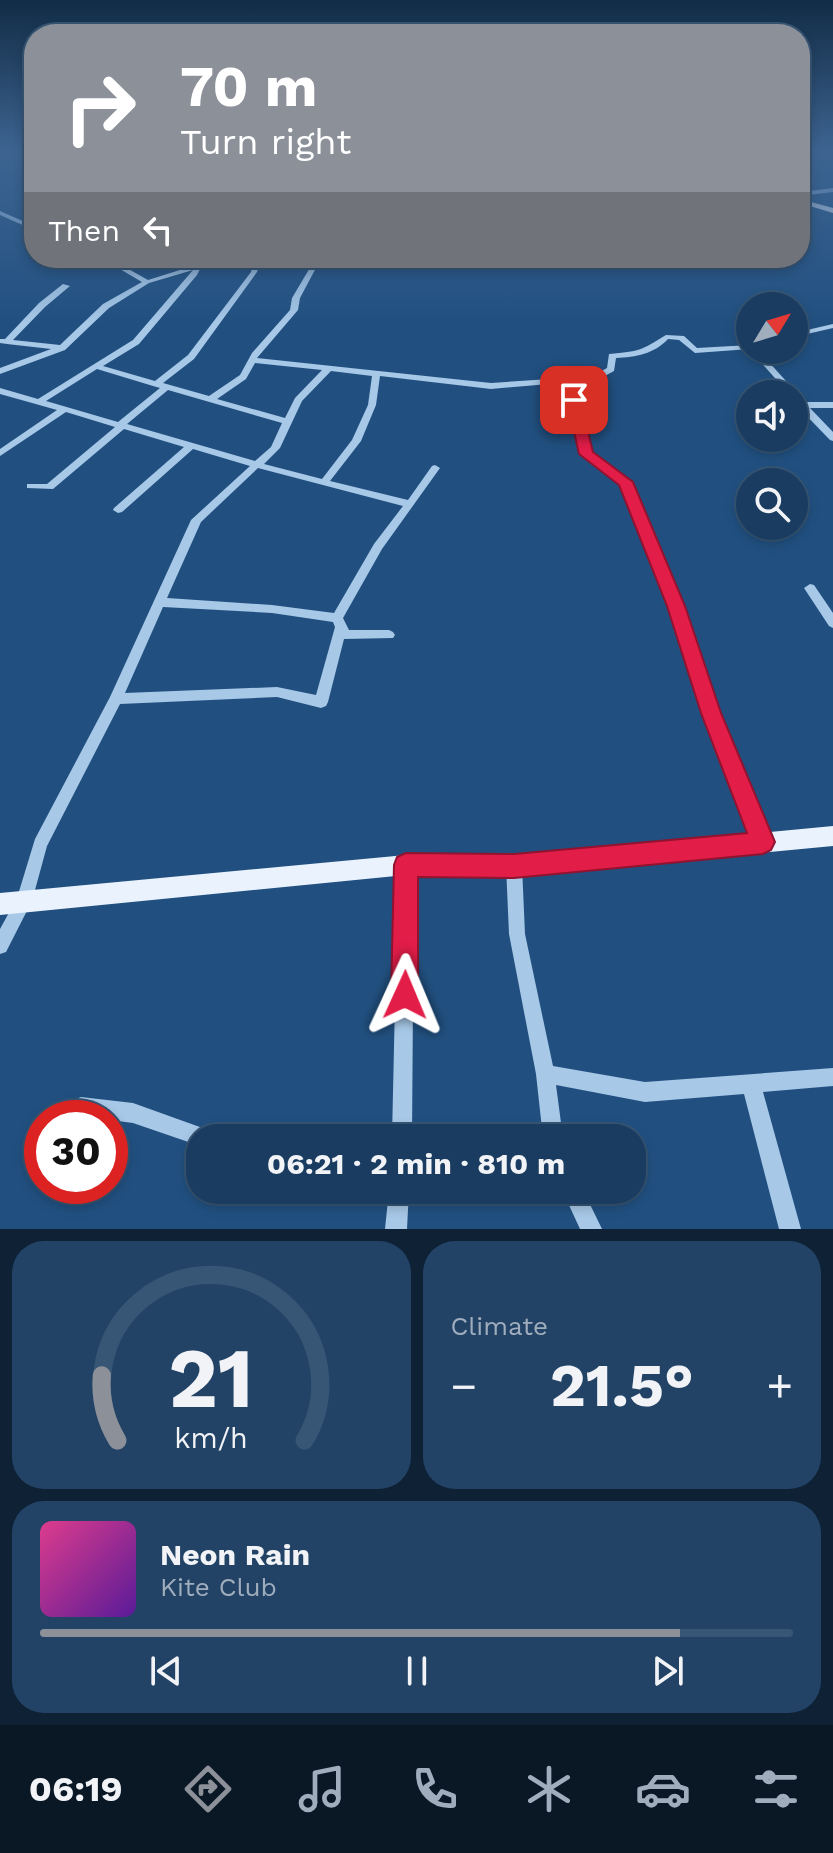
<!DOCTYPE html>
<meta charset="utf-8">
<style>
:root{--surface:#193c60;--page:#224366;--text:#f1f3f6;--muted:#9fadbd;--line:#375675;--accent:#8c9099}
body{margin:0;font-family:"Work Sans",sans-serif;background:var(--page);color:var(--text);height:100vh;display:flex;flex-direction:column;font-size:30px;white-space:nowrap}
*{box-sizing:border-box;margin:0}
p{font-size:26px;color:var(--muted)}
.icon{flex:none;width:44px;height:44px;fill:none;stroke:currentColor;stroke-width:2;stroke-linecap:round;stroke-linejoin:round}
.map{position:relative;height:1229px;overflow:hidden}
.panel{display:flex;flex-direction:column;gap:12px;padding:12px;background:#0e2135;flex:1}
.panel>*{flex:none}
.banner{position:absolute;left:24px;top:24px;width:786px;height:244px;border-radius:32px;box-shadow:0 4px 12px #0003,0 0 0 2px var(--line);background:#8c9099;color:#fff;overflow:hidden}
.needle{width:52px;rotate:52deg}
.controls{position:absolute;left:736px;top:292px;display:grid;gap:16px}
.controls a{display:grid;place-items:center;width:72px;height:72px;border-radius:50%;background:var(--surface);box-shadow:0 4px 12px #0003,0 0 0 2px var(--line);font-size:40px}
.speed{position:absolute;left:24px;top:1100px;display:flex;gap:16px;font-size:40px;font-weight:700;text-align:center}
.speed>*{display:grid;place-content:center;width:104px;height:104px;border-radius:50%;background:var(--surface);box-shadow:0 4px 12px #0003,0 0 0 2px var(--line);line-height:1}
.speed .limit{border:12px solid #d22;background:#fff;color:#111}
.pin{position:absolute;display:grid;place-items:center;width:68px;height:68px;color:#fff;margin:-34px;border-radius:16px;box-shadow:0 4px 12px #0006}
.me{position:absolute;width:88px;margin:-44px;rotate:1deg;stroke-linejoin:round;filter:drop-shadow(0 0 6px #0008)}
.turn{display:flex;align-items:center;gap:28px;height:168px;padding:0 24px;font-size:36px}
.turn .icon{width:104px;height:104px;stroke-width:2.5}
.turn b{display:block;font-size:56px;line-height:68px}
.then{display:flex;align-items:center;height:76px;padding:0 24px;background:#0003;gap:16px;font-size:30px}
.big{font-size:60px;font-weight:700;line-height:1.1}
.panel .tile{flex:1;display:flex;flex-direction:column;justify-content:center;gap:12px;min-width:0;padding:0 28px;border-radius:32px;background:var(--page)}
.panel .dial{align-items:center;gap:0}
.dial svg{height:208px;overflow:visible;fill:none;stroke:var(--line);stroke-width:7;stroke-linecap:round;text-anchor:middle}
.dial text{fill:var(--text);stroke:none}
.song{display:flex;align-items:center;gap:24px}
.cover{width:96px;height:96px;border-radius:12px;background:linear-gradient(135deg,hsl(330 70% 55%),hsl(270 70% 35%))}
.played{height:8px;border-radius:4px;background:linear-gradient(90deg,var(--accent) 85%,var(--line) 85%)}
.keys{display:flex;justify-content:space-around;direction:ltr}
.heat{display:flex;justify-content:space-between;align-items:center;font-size:44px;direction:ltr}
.panel .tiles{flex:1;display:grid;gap:12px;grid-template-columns:1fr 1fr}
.tile:last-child{grid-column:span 2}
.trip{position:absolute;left:186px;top:1124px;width:460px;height:80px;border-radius:32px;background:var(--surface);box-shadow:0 4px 12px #0003,0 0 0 2px var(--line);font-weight:700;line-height:80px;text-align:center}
.menu{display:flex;height:128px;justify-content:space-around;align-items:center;background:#0a1826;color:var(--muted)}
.menu .icon{width:56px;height:56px}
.menu .selected{color:var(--accent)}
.menu b{font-size:36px;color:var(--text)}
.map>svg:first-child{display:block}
</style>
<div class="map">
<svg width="833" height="1229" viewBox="0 0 833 1229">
<rect width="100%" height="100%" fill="#215080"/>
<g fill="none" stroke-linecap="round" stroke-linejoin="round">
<path fill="#a7c8e7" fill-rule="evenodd" d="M 833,188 L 833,192 L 800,196 L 800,192 Z
M 0,211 L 34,226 L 34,230 L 0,215 Z
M 101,258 L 109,258 L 148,280 L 196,265 L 204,258 L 211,258 L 201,267 L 197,275 L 139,344 L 103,366 L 155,381 L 188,355 L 251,272 L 254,260 L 257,258 L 315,258 L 317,266 L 300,298 L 298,310 L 257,358 L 491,383 L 580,377 L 596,374 L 607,368 L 609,354 C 640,351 640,351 666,335 L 684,336 L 697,348 L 750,345 L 750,349 L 695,353 L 679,340 L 668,339 C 654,354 636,357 616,358 L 614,371 L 601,378 L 581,382 L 578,400 L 591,453 L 630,482 L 682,606 L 718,713 L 771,842 L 768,847 L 763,849 L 758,847 L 755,842 L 704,713 L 670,606 L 621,484 L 581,454 L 570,400 L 572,382 L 491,389 L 380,376 L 376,405 L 361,441 L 330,481 L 408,500 L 432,466 L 435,465 L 440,468 L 382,549 L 343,618 L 349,630 L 389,630 L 393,632 L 395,635 L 393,638 L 344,639 L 328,702 L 326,706 L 321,708 L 277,697 L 120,704 L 47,846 L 32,901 L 6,952 L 0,954 L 0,929 L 17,898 L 35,839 L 110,697 L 191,520 L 250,466 L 193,449 L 122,512 L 118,513 L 113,510 L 114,508 L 184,447 L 124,429 L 53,489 L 27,488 L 27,484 L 47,484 L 115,427 L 66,412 L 0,456 L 0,449 L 57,410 L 0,394 L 0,388 L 38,399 L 133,340 L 193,270 L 149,283 L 109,308 L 65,350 L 0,374 L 0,368 L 51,349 L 7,344 L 0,343 L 0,339 L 5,339 L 39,303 L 63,284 L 70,286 L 45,307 L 13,340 L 60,345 L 103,304 L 142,282 ZM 309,260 L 311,266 L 292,298 L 290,310 L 252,353 L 240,375 L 209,396 L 163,383 L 194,359 L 257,272 L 260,262 ZM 255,363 L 322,370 L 295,398 L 285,418 L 217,399 L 246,379 ZM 97,369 L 153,386 L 160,388 L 118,422 L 46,401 ZM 331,371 L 372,376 L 368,405 L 352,440 L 322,479 L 264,464 L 280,448 L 302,401 ZM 168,390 L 282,423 L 271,447 L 255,461 L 127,424 ZM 258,468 L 403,506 L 374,544 L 334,613 L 272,605 L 167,598 L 201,522 ZM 163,607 L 272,613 L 333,622 L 335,627 L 316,695 L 277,687 L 125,693 Z
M 833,324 L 833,328 L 794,337 L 794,333 Z
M 750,350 L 758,350 L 805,402 L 833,402 L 833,408 L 810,408 L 833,432 L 833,441 L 830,440 L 798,407 L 794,400 L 794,394 L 789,394 Z
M 810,584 L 814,585 L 833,613 L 833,628 L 829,626 L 804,588 Z
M 406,857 L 412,859 L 414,865 L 412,1138 L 392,1138 L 398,865 L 400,859 Z
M 514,858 L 520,860 L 522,866 L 525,934 L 553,1066 L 645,1082 L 833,1068 L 833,1086 L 763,1092 L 801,1229 L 779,1229 L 744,1094 L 645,1102 L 556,1085 L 563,1138 L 543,1138 L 536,1074 L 509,934 L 506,866 L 508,860 Z
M 81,1097 L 133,1103 L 211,1131 L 214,1138 L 200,1138 L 200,1146 L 133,1123 L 110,1120 L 110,1118 L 92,1118 L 74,1114 L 71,1107 L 74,1100 Z
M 389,1190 L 409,1190 L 407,1229 L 385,1229 Z
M 562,1190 L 583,1190 L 602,1229 L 580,1229 Z"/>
<path fill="#e9f2fd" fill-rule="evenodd" d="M 800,199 L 833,208 L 833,213 L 800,203 Z
M 833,826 L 833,846 L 514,876 L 406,875 L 0,915 L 0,893 L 406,855 L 514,856 Z"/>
</g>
<linearGradient id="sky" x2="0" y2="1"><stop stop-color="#122c46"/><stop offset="0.47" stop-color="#3d6491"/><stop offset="1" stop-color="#3d6491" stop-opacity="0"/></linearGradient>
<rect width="833" height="324" fill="url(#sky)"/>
<path fill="#e11d48" stroke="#92132f" stroke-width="2" d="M 574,396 L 580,400 L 593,452 L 633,482 L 685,606 L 721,713 L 775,842 L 771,850 L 763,854 L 514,878 L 418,877 L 418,995 L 414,1005 L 405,1009 L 395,1005 L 391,995 L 394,865 L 397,857 L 406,853 L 514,854 L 747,833 L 701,713 L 667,606 L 619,485 L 579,454 L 567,400 Z"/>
</svg>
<div class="controls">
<a><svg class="needle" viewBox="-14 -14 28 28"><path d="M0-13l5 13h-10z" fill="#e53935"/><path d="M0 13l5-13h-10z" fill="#9fadbd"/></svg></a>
<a><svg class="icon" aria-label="sound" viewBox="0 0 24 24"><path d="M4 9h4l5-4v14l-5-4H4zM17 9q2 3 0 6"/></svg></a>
<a><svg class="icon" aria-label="search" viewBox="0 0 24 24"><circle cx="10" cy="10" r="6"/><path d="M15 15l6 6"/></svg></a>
</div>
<div class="speed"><div class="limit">30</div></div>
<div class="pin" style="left:574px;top:400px;background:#d93025"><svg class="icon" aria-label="arrive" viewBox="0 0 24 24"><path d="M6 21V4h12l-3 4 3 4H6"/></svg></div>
<svg class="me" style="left:405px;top:995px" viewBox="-20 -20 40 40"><path d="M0-17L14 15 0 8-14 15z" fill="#e11d48" stroke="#fff" stroke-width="4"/></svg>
<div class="trip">06:21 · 2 min · 810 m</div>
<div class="banner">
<div class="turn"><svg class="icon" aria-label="right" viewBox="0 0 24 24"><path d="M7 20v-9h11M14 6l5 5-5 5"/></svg><div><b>70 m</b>Turn right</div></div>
<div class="then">Then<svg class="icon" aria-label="left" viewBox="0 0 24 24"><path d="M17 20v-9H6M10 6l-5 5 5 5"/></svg></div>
</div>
</div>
<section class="panel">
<div class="tiles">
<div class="tile dial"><svg viewBox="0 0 100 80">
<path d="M14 69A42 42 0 1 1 86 69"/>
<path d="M14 69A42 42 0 0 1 8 44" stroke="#8c9099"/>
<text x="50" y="56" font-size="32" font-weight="700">21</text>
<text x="50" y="72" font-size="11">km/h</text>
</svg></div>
<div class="tile"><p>Climate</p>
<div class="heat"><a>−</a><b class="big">21.5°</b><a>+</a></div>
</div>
<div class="tile">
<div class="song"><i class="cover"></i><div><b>Neon Rain</b><p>Kite Club</p></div></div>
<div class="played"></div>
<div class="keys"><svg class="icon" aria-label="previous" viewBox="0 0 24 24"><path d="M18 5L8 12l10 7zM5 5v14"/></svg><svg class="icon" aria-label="pause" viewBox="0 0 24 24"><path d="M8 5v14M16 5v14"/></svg><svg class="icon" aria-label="next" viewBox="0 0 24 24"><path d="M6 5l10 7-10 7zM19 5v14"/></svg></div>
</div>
</div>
</section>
<nav class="menu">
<b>06:19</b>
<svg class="icon selected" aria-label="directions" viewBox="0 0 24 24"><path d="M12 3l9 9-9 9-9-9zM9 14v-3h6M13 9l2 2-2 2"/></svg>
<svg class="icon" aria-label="music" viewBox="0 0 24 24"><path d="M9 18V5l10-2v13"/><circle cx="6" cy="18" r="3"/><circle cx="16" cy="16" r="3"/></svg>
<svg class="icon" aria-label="phone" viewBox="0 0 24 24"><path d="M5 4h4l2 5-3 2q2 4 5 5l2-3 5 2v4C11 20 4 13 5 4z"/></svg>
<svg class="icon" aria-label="climate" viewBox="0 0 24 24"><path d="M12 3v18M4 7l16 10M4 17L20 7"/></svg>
<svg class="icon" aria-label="car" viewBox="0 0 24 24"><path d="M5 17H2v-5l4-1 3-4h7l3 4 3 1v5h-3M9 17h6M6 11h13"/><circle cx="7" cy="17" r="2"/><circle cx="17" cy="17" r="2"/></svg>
<svg class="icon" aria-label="filters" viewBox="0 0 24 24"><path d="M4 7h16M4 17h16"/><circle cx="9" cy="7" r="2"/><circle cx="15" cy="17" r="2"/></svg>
</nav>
